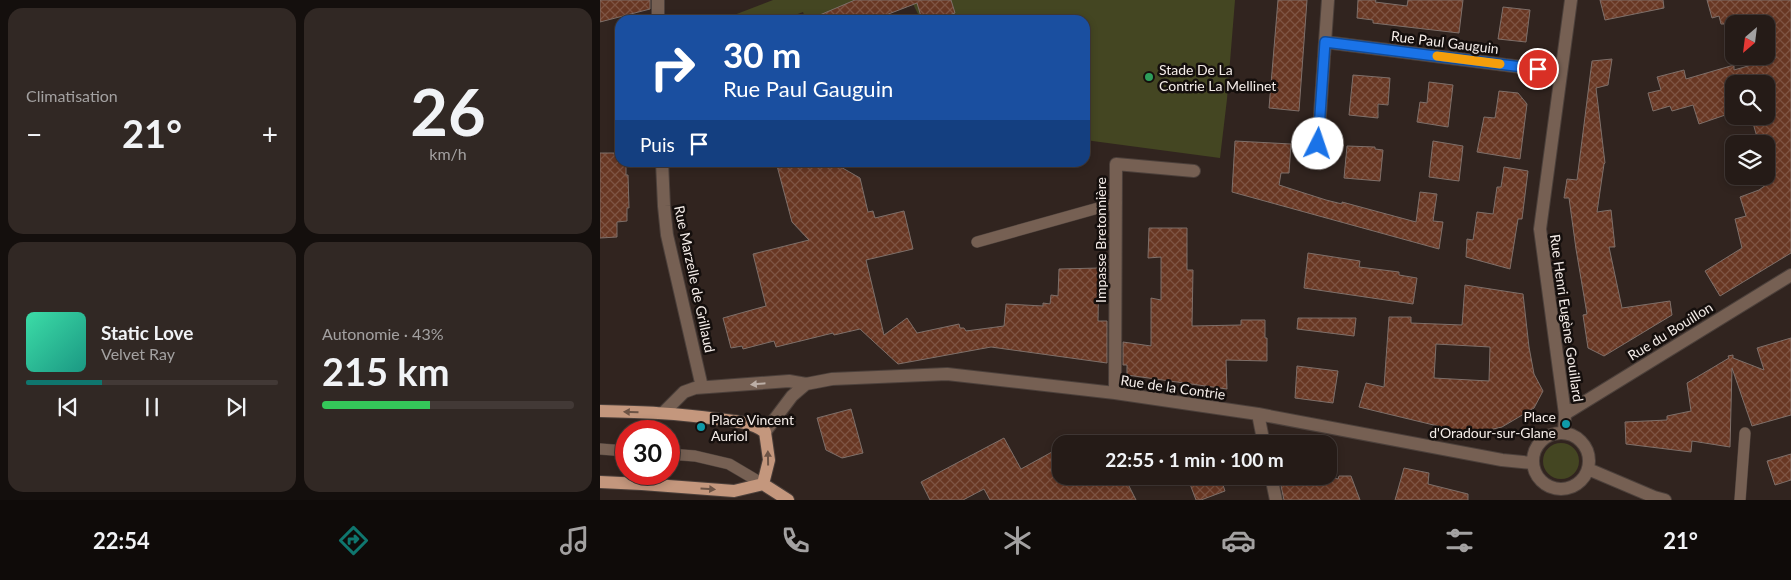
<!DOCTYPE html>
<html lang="fr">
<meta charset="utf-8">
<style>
:root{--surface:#251b17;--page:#312824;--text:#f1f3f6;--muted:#a3a1a1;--line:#423936;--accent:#0f766e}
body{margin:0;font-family:Lato,sans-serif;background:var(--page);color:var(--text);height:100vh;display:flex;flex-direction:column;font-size:19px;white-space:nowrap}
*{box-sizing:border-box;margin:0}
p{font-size:16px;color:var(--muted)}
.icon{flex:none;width:28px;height:28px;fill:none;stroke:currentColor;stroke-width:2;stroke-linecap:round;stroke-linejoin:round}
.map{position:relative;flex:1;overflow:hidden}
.details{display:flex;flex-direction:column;gap:8px;padding:8px;background:#140f0d;width:600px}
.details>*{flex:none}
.guide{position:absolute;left:15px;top:15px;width:475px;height:152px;border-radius:15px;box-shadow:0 2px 8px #0003,0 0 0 1px var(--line);background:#1a4fa0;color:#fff;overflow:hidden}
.needle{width:32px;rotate:208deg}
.tools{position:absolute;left:1125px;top:15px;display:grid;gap:10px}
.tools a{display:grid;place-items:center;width:50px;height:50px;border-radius:10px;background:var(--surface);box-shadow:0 2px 8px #0003,0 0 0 1px var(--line);font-size:25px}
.speed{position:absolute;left:15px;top:420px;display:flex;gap:10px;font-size:25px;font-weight:700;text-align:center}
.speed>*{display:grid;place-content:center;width:65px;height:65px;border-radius:50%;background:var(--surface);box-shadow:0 2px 8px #0003,0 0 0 1px var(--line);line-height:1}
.speed .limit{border:8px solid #d22;background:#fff;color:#111}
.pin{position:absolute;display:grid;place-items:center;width:42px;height:42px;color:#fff;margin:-21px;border:2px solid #fff;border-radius:50%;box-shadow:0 1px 5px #0007}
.me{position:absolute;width:55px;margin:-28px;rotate:4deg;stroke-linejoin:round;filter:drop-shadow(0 0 4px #0008)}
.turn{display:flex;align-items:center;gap:18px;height:105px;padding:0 25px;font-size:22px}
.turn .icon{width:65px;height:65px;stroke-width:2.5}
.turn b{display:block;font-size:35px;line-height:42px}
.then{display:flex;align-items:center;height:48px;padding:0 25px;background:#0003;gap:10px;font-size:19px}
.big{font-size:38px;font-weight:700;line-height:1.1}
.details .widget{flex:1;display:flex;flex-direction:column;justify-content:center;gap:8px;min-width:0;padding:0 18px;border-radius:15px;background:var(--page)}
.details .dial{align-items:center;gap:0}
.dial b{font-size:65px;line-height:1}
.song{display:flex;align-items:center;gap:15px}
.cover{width:60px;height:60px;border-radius:8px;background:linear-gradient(135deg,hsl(160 70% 55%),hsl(170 70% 35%))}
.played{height:5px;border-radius:2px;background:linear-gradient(90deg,var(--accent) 30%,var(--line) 30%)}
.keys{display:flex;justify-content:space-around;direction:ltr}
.heat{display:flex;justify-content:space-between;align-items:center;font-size:28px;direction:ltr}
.charge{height:8px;border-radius:4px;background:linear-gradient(90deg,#34c759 43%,var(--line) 0)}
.details .tiles{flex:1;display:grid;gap:8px;grid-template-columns:repeat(2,1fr)}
.trip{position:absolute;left:452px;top:435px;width:285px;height:50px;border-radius:15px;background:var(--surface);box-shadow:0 2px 8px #0003,0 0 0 1px var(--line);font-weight:700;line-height:50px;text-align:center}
.dock{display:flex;height:80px;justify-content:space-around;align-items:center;background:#0f0b09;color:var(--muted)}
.dock .icon{width:35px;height:35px}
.dock .current{color:var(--accent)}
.dock b{font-size:22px;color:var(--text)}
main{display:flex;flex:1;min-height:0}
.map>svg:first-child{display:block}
</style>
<main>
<section class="details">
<div class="tiles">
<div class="widget"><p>Climatisation</p>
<div class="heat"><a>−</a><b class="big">21°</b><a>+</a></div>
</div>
<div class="widget dial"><b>26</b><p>km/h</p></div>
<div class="widget">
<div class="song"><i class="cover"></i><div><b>Static Love</b><p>Velvet Ray</p></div></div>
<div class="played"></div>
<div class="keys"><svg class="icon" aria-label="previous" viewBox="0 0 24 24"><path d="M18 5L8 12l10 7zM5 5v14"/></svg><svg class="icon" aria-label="pause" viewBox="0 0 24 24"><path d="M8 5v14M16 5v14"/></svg><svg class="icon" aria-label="next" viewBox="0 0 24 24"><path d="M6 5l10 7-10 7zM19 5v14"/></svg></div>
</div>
<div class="widget"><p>Autonomie · 43%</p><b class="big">215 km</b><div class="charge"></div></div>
</div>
</section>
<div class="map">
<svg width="1191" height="500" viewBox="0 0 1191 500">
<defs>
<pattern id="building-cross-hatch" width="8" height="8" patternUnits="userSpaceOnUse" patternTransform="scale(1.25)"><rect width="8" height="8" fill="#683723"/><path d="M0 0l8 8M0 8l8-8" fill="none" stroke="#7e5443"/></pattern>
</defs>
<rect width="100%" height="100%" fill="#31241f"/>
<path fill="#444622" d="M 173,0 L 635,0 L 627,99 L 620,158 L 485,140 L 485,20 L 321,20 L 313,4 L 273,20 L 206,20 L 203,12 L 182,20 L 121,20 Z
M943 461a18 18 0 1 1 36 0a18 18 0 1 1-36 0Z"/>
<path fill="url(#building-cross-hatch)" stroke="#7e6f69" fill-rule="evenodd" d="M 0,0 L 50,0 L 50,9 L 0,22 Z
M 255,0 L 351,0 L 355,13 L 349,15 L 350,20 L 322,20 L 317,3 L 273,20 L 208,20 Z
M 678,0 L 707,0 L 699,111 L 669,108 Z
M 758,0 L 776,0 L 775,2 L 807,6 L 808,0 L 863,0 L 859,33 L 773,23 L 773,20 L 757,18 Z
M 1000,0 L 1063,0 L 1064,8 L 1005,20 Z
M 1107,0 L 1191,0 L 1191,253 L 1120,296 L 1105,271 L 1142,248 L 1135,219 L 1146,216 L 1140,197 L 1159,190 L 1170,182 L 1166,168 L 1166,144 L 1159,144 L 1151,116 L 1166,116 L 1166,84 L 1134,84 L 1134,112 L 1099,124 L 1093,105 L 1072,111 L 1070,106 L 1053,111 L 1048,93 L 1061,90 L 1057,77 L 1084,70 L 1086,79 L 1134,65 L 1134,70 L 1176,58 L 1167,24 L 1121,24 L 1119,16 L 1112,18 Z
M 903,7 L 930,10 L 926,42 L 898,39 Z
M 1012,59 L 1008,85 L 996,88 L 1005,163 L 1004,164 L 997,212 L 1011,210 L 1015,247 L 1009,247 L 1022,308 L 1070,301 L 1072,315 L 1004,356 L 988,348 L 983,315 L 987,314 L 976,249 L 969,198 L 964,198 L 967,179 L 977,180 L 992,61 Z
M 753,75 L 790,78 L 788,105 L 778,104 L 778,118 L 749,115 Z
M 829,82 L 853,85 L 848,127 L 817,122 L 820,102 L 827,103 Z
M 899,91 L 918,93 L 927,104 L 920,159 L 877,152 L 884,117 L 895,118 Z
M 635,141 L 691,144 L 689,173 L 681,173 L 679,185 L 726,200 L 742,204 L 742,202 L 816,222 L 820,192 L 837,194 L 833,221 L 843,222 L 839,249 L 632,192 Z
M 833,141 L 863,146 L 859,181 L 829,177 Z
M 747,146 L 775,147 L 775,149 L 783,150 L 780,181 L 744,178 Z
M 0,153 L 20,153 L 20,162 L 26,162 L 26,175 L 28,175 L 29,208 L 27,208 L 27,221 L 17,222 L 17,237 L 0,238 Z
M 176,162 L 232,162 L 260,178 L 268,212 L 273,211 L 275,218 L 304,211 L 313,249 L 266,260 L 284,335 L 307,318 L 317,333 L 359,324 L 360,328 L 364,328 L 366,331 L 404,326 L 406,304 L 443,306 L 443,303 L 450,304 L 451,295 L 458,296 L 459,269 L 499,268 L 498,321 L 507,321 L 507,363 L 391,347 L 298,364 L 260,329 L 234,335 L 233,333 L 176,347 L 174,341 L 143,349 L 142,346 L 131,348 L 123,318 L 166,306 L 153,254 L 209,240 L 192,222 Z
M 904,167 L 928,171 L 922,219 L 918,219 L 910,269 L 866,257 L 867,239 L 873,240 L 877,212 L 893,214 L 897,187 L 901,187 Z
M 549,228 L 587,228 L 587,270 L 593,270 L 592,326 L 641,325 L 641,320 L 665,320 L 665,338 L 667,338 L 667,361 L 626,360 L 627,389 L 527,375 L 527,365 L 523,365 L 523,342 L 551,346 L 551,298 L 561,300 L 561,257 L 548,258 Z
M 708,253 L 760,261 L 759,267 L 799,272 L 799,275 L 817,278 L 813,304 L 704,288 Z
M 865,285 L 923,294 L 929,347 L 934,374 L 943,391 L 934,408 L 902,427 L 871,434 L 759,407 L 766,383 L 784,387 L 789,317 L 811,317 L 811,323 L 862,325 ZM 836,344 L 890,347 L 889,381 L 834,378 Z
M 698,318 L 756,318 L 754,336 L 697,329 Z
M 1191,338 L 1191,415 L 1152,426 L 1132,368 L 1130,447 L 1092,441 L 1091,452 L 1026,444 L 1025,422 L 1067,420 L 1067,416 L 1091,411 L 1087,383 L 1129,358 L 1128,356 L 1133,355 L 1133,358 L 1164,370 L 1157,348 Z
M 697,366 L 738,371 L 733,403 L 695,398 Z
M 251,409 L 263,453 L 242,458 L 226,450 L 217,418 Z
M 404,438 L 421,469 L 461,447 L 461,476 L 524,476 L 536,500 L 390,500 L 384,489 L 363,500 L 330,500 L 321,482 Z
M 1191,454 L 1191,480 L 1175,485 L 1167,461 Z
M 804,468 L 829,473 L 828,484 L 868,494 L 868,500 L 795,500 Z
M 587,476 L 620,476 L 625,491 L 601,500 L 596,500 Z
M 679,476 L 724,476 L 738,479 L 739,476 L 751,476 L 760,500 L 684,500 Z"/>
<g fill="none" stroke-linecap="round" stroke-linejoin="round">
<defs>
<path id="service" d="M 377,242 L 516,203
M 0,449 L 26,451
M 69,454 L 95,456 L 129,464 L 163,484
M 1140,500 L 1145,433"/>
<path id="minor" d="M 58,0 L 58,20
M 728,0 L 725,42 L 960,72
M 718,144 L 725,42
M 62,162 L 64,206 L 67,235 L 102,387
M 515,393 L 516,164 L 594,171
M 63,413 L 84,392 L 95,388 L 189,381 L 206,384 L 232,379 L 347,374 L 515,393 L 658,414 L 902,460 L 932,463
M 658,414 L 664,444
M 965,414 L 1191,275
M 165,432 L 192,396 L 206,384
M933 461a28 28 0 1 1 56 0a28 28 0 1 1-56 0Z
M 964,433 L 965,414 L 940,229 L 971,0
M 988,469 L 1054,497 L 1065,500
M 671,476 L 676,500"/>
<path id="primary" d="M 0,411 C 39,412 78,413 117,419 C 134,421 151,422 165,432 L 169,460 L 163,484
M 0,482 L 42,484 L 134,491 L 163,484 L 188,500"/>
</defs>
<use href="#service" stroke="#4c403b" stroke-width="12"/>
<use href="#minor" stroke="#4c403b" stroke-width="14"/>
<use href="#primary" stroke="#4c403b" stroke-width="14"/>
<use href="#service" stroke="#766053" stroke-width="11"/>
<use href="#minor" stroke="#766053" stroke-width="12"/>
<use href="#primary" stroke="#c4977d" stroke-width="12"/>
</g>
<defs><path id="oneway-solid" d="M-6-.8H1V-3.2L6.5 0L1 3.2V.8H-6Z" transform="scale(1.25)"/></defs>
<use fill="#bcaea6" href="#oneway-solid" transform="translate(158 384) rotate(175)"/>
<g fill="#6c5345">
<use href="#oneway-solid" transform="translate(31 412) rotate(-178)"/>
<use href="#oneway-solid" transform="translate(168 458) rotate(-91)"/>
<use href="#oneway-solid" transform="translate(108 489) rotate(4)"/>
</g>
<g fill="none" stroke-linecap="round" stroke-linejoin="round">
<defs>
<path id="route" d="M 718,144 L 725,42 L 938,69"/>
</defs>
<use href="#route" stroke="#114b97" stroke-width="12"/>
<use href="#route" stroke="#1a73e8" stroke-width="9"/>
<path stroke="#f59e0b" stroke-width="9" d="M 837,56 L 900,64"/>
</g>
<circle fill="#2e9e5b" stroke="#150f0d" stroke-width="2" cx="549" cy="77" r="5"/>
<g fill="#0f9aa8" stroke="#150f0d" stroke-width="2">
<circle cx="966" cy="424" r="5"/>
<circle cx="101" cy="427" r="5"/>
</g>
<g text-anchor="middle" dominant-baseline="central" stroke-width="5" stroke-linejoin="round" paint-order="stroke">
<g font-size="14" fill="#f5ede9" stroke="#150f0d">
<text transform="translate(845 42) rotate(7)">Rue Paul Gauguin</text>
<text transform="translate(500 240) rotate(-90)">Impasse Bretonnière</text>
<text transform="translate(95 279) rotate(78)">Rue Marzelle de Grillaud</text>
<text transform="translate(967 318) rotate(82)">Rue Henri Eugène Gouillard</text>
<text transform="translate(1070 331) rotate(-32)">Rue du Bouillon</text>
<text transform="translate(573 387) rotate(8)">Rue de la Contrie</text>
</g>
<g font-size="14" fill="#f5ede9" stroke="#150f0d" text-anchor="start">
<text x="559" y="69">Stade De La<tspan x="559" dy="16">Contrie La Mellinet</tspan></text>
<text x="956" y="416" text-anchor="end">Place<tspan x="956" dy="16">d'Oradour-sur-Glane</tspan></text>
<text x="111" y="419">Place Vincent<tspan x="111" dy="16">Auriol</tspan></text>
</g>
</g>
</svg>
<div class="tools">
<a><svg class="needle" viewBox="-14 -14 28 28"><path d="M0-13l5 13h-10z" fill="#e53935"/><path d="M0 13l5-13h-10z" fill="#a3a1a1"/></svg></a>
<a><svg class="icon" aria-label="search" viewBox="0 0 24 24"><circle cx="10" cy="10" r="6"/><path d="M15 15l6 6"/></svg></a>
<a><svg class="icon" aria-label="layers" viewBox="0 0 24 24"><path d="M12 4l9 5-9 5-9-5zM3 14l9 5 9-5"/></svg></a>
</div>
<div class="speed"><div class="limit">30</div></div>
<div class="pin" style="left:938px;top:69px;background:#d93025"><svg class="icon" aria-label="arrive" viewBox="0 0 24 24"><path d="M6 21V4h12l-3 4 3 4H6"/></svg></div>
<svg class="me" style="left:718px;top:144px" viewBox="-20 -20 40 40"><circle r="19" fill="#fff"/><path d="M0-13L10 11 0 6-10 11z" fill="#1a73e8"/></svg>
<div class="trip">22:55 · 1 min · 100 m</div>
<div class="guide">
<div class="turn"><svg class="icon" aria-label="right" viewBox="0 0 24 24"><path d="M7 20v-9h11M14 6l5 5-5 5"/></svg><div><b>30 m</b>Rue Paul Gauguin</div></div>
<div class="then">Puis<svg class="icon" aria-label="arrive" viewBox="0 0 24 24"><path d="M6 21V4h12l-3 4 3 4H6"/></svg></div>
</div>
</div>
</main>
<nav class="dock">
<b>22:54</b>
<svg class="icon current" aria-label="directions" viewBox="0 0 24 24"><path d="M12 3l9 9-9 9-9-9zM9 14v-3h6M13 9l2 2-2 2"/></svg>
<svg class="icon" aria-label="music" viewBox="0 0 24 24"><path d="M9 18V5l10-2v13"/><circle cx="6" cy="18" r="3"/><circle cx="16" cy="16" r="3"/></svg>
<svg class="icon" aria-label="phone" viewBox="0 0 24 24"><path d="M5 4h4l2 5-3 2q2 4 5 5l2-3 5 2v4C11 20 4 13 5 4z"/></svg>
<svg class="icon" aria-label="climate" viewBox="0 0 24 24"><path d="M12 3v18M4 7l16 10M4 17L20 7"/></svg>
<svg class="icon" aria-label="car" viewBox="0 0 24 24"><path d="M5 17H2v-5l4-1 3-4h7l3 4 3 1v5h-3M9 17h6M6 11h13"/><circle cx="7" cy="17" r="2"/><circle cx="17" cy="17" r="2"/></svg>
<svg class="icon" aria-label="filters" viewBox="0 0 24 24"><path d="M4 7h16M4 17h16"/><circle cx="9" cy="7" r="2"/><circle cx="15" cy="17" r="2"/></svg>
<b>21°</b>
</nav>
